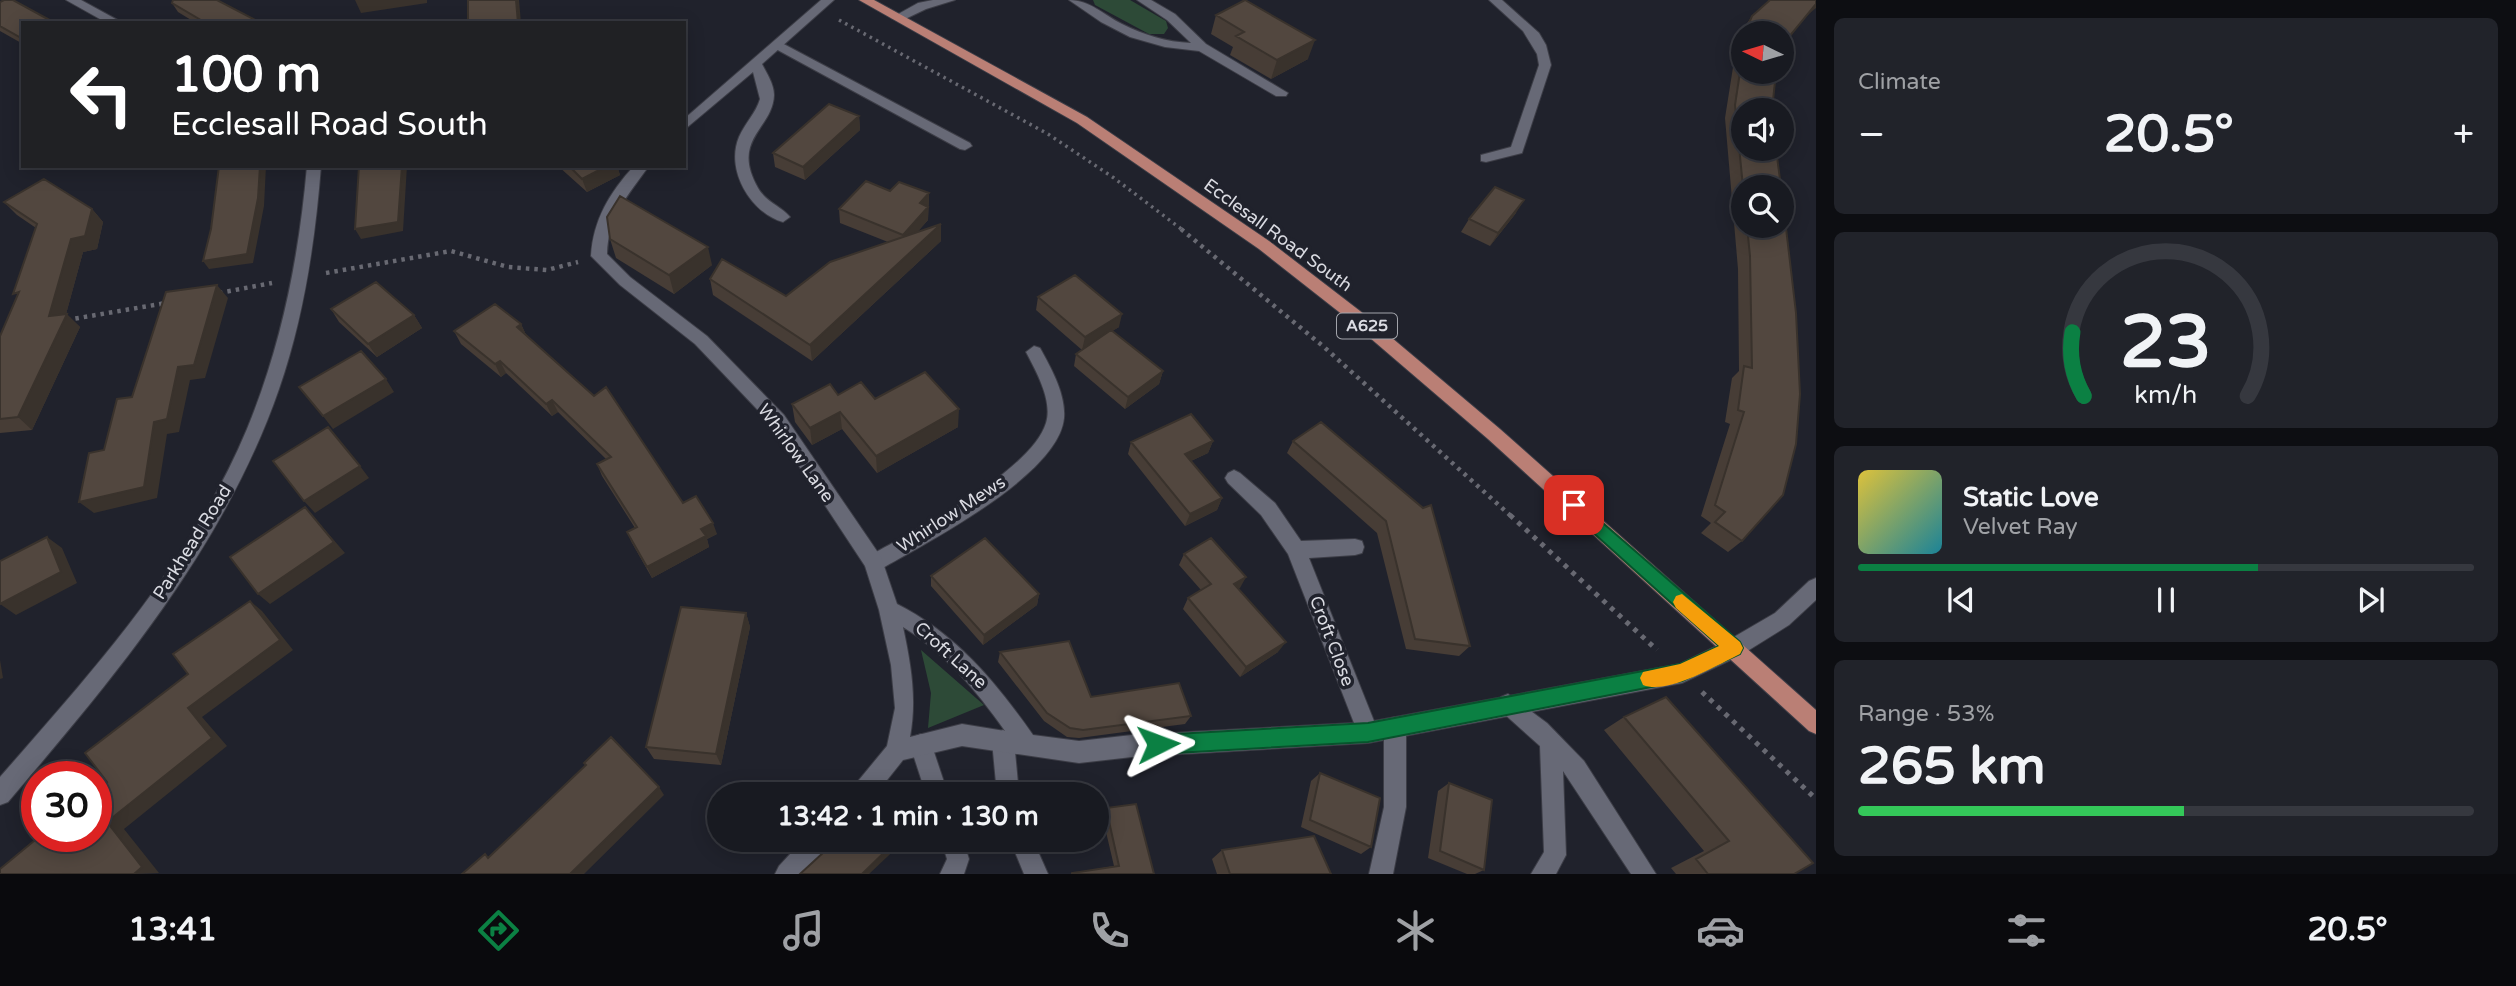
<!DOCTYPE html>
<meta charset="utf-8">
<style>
:root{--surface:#181a21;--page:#21232a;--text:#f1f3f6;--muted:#9fa1a5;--line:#36383f;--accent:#0b8043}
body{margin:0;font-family:"Varela Round",sans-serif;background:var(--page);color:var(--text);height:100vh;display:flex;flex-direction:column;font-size:26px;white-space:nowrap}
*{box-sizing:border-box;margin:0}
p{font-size:23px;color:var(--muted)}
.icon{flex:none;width:38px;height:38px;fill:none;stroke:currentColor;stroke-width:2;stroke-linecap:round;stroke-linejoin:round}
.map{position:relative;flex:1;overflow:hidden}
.sheet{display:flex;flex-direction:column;gap:18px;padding:18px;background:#0d0e12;width:700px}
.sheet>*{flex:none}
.banner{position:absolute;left:21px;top:21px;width:665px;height:147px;border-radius:0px;box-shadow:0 4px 18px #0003,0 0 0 2px var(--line);background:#202124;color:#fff;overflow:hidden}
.needle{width:46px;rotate:275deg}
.controls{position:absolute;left:1731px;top:21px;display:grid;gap:14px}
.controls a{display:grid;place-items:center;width:63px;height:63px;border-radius:50%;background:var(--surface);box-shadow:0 4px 18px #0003,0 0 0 2px var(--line);font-size:35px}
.speed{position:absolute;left:21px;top:761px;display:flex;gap:14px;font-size:35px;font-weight:700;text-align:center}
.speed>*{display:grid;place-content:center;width:91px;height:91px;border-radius:50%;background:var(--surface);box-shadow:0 4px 18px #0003,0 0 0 2px var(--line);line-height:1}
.speed .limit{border:10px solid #d22;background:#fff;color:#111}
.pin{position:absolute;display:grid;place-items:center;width:60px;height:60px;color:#fff;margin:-30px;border-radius:14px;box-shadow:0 4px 10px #0006}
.me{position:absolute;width:77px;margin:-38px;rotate:87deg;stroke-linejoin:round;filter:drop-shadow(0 0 5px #0008)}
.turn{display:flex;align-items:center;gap:24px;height:147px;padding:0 35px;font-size:32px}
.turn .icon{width:91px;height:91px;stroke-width:2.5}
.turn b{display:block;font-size:49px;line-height:60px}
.big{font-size:52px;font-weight:800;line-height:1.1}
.sheet .tile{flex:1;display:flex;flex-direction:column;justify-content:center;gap:10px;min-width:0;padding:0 24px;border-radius:10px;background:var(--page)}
.sheet .dial{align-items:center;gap:0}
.dial svg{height:182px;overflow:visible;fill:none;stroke:var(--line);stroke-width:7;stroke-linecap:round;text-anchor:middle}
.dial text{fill:var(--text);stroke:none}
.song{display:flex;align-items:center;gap:21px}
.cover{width:84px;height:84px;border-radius:10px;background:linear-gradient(135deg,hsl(50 70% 55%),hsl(190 70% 35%))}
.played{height:7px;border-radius:4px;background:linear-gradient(90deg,var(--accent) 65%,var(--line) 65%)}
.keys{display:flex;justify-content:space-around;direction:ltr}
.heat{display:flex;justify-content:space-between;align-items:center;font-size:38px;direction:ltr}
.charge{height:10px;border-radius:5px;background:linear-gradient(90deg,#34c759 53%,var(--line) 0)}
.trip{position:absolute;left:707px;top:782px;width:402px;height:70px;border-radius:35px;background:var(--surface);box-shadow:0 4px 18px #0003,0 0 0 2px var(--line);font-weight:800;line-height:70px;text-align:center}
.tabs{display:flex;height:112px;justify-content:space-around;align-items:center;background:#0a0a0d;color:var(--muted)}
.tabs .icon{width:49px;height:49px}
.tabs .on{color:var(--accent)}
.tabs b{font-size:32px;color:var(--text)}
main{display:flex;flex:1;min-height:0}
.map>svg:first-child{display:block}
</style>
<main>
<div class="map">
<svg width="1816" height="874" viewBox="0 0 1816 874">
<rect width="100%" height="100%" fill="#20222c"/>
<path fill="#2d4a37" d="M 1093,0 L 1130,0 L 1166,21 L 1168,28 L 1164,34 L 1149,34 L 1095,5 Z
M 921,650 L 984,705 L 928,728 L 931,693 Z"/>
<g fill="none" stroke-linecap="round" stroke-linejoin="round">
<defs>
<path id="lane" d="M 933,0 L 955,0 L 926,9 L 901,21 L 891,18 L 918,3 Z
M 1069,0 C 1090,0 1104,15 1122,24 C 1144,35 1166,42 1191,43 L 1167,20 L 1137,0 L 1151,0 L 1175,14 L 1206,44 L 1288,93 L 1286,96 L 1276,96 L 1199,51 L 1165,47 L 1130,37 L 1101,22 Z
M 778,41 L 970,143 L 972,146 L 965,150 L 960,149 L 774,48 L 772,45 Z
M 1034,346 L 1040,348 C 1051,368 1066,394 1064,418 C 1059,475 926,543 881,569 L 874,571 L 867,569 L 864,563 L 867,557 C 912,532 1031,472 1046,423 C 1053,401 1036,371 1026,352 Z
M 1508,694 L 1547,723 L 1584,761 L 1656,874 L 1631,874 L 1563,771 L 1566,855 L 1556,874 L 1531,874 L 1544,852 L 1540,746 L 1501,711 L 1498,704 L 1501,697 Z
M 1395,717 L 1403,720 L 1406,727 L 1406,807 L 1393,874 L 1369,874 L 1384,807 L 1384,727 L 1387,720 Z
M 1003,730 L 1011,734 L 1014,741 L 1019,794 L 997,794 L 992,741 L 995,734 Z
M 921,734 L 929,737 L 948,794 L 926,794 L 910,745 L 913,737 Z
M 941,840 L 963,840 L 969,859 L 964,874 L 940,874 L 947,859 Z
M 1010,840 L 1033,840 L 1048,874 L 1024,874 Z"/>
<path id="street" d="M 66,0 L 81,0 L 123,23 L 107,23 Z
M 821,0 L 834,0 L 762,64 C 767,74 774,84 774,95 C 773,129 730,139 758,188 C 766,202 781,206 790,217 L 783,222 C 751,213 725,170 739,137 C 745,123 756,113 760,99 L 753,72 L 684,130 L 684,119 Z
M 1489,0 L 1502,0 L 1539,33 L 1546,45 L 1551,65 L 1522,153 L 1486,162 L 1481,161 L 1481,155 L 1511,147 L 1539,65 L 1537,54 L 1523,31 Z
M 307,166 L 321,166 C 315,242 304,317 279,389 C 224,548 115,676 8,802 L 0,805 L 0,777 C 93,671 192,561 247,429 C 282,344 299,257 307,166 Z
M 634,166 L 649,166 C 628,195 608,217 607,254 L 630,277 L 707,336 L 784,415 L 881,557 L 897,604 C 956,634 995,681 1033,735 L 1079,741 L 1132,735 L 1354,723 L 1288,554 L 1261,515 L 1228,483 L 1225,478 L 1228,473 L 1234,470 L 1240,473 L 1275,503 L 1301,541 L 1355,539 L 1362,541 L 1364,547 L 1362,553 L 1355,555 L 1309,558 L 1374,721 L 1680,664 L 1727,641 L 1775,613 L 1809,581 L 1816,578 L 1816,600 L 1789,625 L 1741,655 L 1682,683 L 1368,743 L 1132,757 L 1079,763 L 962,746 L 903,760 L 876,794 L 851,794 L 854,786 L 887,746 L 895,708 L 891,665 L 879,610 L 865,566 L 772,425 L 695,344 L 620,285 L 591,256 C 593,220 610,192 634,166 ZM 903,627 C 945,653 976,690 1005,731 L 962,724 L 910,737 C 917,699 911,665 903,627 Z
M 803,840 L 830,840 L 827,848 L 803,874 L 775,874 L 779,866 Z"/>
<path id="primary" d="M 859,0 L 874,0 L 1087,117 L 1269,241 L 1360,311 L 1500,429 L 1816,710 L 1816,734 L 1809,731 L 1488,439 L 1348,319 L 1259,249 L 1077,123 Z"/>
</defs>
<use href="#lane" stroke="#3c3d46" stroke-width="2"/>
<use href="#street" stroke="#3c3d46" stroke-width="2"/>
<use href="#primary" stroke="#3c3d46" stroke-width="2"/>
<path stroke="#686972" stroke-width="3.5" stroke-dasharray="2.5 4.5" stroke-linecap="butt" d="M 839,20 L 1048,134 L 1114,178 L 1184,231"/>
<path stroke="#686972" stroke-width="4.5" stroke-dasharray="3.5 5" stroke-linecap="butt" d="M 1181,229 L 1324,347 L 1512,517
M 326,273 L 451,251 L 508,267 L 547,270 L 578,262
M 219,293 L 272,283
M 67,320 L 166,303"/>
<path stroke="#686972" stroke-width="5" stroke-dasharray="4.5 6" stroke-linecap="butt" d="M 1510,515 L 1657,650
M 1702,692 L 1816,799"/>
<use href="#lane" fill="#676976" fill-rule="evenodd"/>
<use href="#street" fill="#676976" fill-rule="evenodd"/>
<use href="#primary" fill="#ba7f75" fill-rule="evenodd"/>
</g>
<path fill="#473d36" d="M 0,2 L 23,23 L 23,44 L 0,31 Z
M 172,3 L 261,23 L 196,23 L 178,12 Z
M 1216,15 L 1308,59 L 1271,79 L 1230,55 L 1233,47 L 1211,34 Z
M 1752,16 L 1782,33 L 1743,33 L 1743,226 L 1782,226 L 1742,541 L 1728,552 L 1701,533 L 1711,523 L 1701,516 L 1730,424 L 1725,422 L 1732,378 L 1739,371 L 1738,269 L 1725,118 L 1734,61 L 1730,60 L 1743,29 Z
M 859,116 L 860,130 L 805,180 L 775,167 L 773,153 Z
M 558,166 L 617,166 L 620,175 L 587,192 Z
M 890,191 L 929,193 L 928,220 L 917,232 L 941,224 L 941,241 L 812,361 L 713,295 L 710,279 L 786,296 L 888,242 L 840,223 L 839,209 Z
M 4,202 L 92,209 L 103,222 L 97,249 L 83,252 L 66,314 L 80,327 L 32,430 L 0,433 L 0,336 L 17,298 L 36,228 L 17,215 Z
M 1516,213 L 1490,246 L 1461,232 L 1469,219 Z
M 610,239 L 712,265 L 674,294 L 616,258 Z
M 1038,297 L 1119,327 L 1112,331 L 1163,371 L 1159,384 L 1125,409 L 1074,366 L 1076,354 L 1082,350 L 1036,310 Z
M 331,309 L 414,315 L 422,328 L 377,357 L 339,322 Z
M 521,324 L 527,337 L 683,503 L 717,534 L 707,539 L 709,547 L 652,578 L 632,543 L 627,532 L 635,528 L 602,476 L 597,464 L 606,459 L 558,412 L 552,416 L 506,373 L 501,377 L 461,344 L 454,331 Z
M 838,395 L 875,399 L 958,427 L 877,473 L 842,429 L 812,445 L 795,422 L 792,404 Z
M 1321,422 L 1470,646 L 1459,656 L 1406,649 L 1377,533 L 1287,453 L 1293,441 Z
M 1213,441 L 1208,453 L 1191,461 L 1222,498 L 1217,510 L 1185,526 L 1128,454 L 1131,442 Z
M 1184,554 L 1246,577 L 1238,589 L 1278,652 L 1240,677 L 1183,609 L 1188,598 L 1201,590 L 1179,565 Z
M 931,576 L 1039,594 L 1037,605 L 983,645 L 931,586 Z
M 746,613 L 750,627 L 721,765 L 654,759 L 646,747 Z
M 1000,652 L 1091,697 L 1191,716 L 1185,724 L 1079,738 L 1067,737 L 1044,721 L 998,662 Z
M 1624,717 L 1794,874 L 1676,874 L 1671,868 L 1704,851 L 1604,730 Z
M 1320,773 L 1371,847 L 1361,854 L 1301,827 L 1311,781 Z
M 1449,783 L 1484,870 L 1475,874 L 1467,874 L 1428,858 L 1438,791 Z
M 1106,808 L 1154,874 L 1071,874 L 1072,873 L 1114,866 L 1102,815 Z
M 1222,850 L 1331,874 L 1217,874 L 1212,859 Z"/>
<path fill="#39322c" d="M 355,0 L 427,0 L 427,3 L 361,13 Z
M 516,0 L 519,0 L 521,23 L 518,23 Z
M 1816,4 L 1816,8 L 1804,18 Z
M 1315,40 L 1308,59 L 1271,79 L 1277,60 Z
M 859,116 L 860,130 L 805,180 L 803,167 Z
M 260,166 L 266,166 L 264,206 L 253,263 L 209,269 L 203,261 Z
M 402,166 L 407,166 L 403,231 L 361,239 L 355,229 Z
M 607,166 L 617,166 L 620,175 L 587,192 L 582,179 Z
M 929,193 L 928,220 L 903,249 L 903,235 L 920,203 Z
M 1524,200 L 1516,213 L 1490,246 L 1498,233 Z
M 92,209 L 103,222 L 97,249 L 83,252 L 65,318 L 67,314 L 80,327 L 32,430 L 18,417 L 49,316 L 71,239 Z
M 941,224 L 941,241 L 812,361 L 810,345 Z
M 708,247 L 712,265 L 674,294 L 669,275 Z
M 217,285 L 228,298 L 205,378 L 190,380 L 179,432 L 167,434 L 157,498 L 94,513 L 79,502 L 178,367 Z
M 1122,314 L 1119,327 L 1082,350 L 1085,337 Z
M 414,315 L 422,328 L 377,357 L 368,344 Z
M 521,324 L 527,337 L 517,327 Z
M 500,361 L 506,373 L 501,377 L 495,364 Z
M 1163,371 L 1159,384 L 1125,409 L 1128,397 Z
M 386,379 L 394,392 L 333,429 L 323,416 Z
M 552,400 L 558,412 L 552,416 L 546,404 Z
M 959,409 L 958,427 L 877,473 L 876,456 Z
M 840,412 L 842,429 L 812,445 L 810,428 Z
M 1213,441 L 1208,453 L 1180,466 L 1185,454 Z
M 360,466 L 369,478 L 315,513 L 304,501 Z
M 1222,498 L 1217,510 L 1185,526 L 1190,514 Z
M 305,507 L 345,553 L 270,604 L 258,594 Z
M 713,523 L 717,534 L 707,539 L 709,547 L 652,578 L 647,567 L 701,529 Z
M 47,537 L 62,548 L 77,583 L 16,615 L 0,604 Z
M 1246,577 L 1240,588 L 1228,595 L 1234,584 Z
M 1039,594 L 1037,605 L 983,645 L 984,635 Z
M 250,601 L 262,611 L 293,650 L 202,717 L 227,746 L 124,829 L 159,873 L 134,874 L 107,822 L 188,708 Z
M 746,613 L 750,627 L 721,765 L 716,754 Z
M 1286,642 L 1278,652 L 1240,677 L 1246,667 Z
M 0,660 L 3,678 L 0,679 Z
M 659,787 L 664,795 L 584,874 L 570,874 Z
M 897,840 L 905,840 L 869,874 L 862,874 Z"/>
<path fill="#52473f" stroke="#39322c" stroke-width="2" d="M 4,0 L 13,0 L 55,23 L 23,23 L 23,39 L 0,26 L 0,2 Z
M 173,0 L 217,0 L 261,23 L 206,23 L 172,3 Z
M 468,0 L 516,0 L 518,23 L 468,23 Z
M 1245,0 L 1315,40 L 1277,60 L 1236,36 L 1244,32 L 1216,15 Z
M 1770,0 L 1816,0 L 1816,4 L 1784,43 L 1782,50 L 1782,33 L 1745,33 L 1752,16 Z
M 1743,38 L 1743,48 L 1739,47 Z
M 1743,52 L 1743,72 L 1776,72 L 1772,110 L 1743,110 L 1743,149 L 1776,149 L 1781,187 L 1743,187 L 1735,105 Z
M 829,104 L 859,116 L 803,167 L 773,153 Z
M 219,166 L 260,166 L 258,198 L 247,254 L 203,261 L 211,229 Z
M 359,166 L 402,166 L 398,222 L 355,229 Z
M 569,166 L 607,166 L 582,179 Z
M 44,179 L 92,209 L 85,236 L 71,239 L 49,316 L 67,314 L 18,417 L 0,419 L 0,336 L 19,292 L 13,294 L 37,224 L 4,202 Z
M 866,181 L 890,191 L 899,182 L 929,193 L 920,203 L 928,207 L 903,235 L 839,209 Z
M 1495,187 L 1524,200 L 1498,233 L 1469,219 Z
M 1782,194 L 1796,313 L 1800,394 L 1796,444 L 1783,495 L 1742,541 L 1715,522 L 1725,512 L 1715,505 L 1744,412 L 1738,410 L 1744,366 L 1752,368 L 1750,256 L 1747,226 L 1782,226 Z
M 620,196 L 708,247 L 669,275 L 610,239 L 607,217 Z
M 941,224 L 810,345 L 710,279 L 722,259 L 786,296 L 830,262 Z
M 1075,275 L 1122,314 L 1085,337 L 1038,297 Z
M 376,282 L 414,315 L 368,344 L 331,309 Z
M 217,285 L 194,365 L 178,367 L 167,419 L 154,422 L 144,487 L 79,502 L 89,453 L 104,450 L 117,399 L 132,397 L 166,292 Z
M 495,304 L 521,324 L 517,327 L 594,396 L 606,387 L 683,503 L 696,496 L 713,523 L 701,529 L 706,536 L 647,567 L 627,532 L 637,527 L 597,464 L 611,457 L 552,400 L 546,404 L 500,361 L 495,364 L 454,331 Z
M 1111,330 L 1163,371 L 1128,397 L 1076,354 Z
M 361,351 L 386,379 L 323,416 L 299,387 Z
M 925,372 L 959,409 L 876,456 L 840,412 L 810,428 L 792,404 L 830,384 L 838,395 L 861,382 L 875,399 Z
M 1191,414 L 1213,441 L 1185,454 L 1222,498 L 1190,514 L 1131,442 Z
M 1321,422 L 1423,508 L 1431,505 L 1470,646 L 1415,639 L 1386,521 L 1293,441 Z
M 328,427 L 360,466 L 304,501 L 273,461 Z
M 305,507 L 334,542 L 258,594 L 230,557 Z
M 47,537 L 61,572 L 0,604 L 0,561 Z
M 985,538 L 1039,594 L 984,635 L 931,576 Z
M 1211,538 L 1246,577 L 1234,584 L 1286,642 L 1246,667 L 1188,598 L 1211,584 L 1184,554 Z
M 250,601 L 280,640 L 188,708 L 212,738 L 107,822 L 142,867 L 134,874 L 0,874 L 0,869 L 40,836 L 96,836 L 96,791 L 107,782 L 85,753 L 188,674 L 173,654 Z
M 681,607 L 746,613 L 716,754 L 646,747 Z
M 1069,641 L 1091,697 L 1179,683 L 1191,716 L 1083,730 L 1070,728 L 1047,713 L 1000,652 Z
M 1666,697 L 1813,863 L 1794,874 L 1708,874 L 1696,859 L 1729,841 L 1624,717 Z
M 611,737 L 659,787 L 570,874 L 462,874 L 485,854 L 488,858 L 586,765 L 584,763 Z
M 1320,773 L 1380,798 L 1371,847 L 1310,820 Z
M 1449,783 L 1492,800 L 1484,870 L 1440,851 Z
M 897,784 L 906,794 L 886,794 Z
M 1136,804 L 1154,874 L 1072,874 L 1072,873 L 1119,866 L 1106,808 Z
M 1314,836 L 1331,874 L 1230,874 L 1222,850 Z
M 837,840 L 897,840 L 862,874 L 800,874 Z"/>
<path fill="#0b8043" stroke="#07532c" stroke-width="2" d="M 1574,498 L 1740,642 L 1743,648 L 1740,654 L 1682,681 L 1368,742 L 1158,754 L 1151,751 L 1148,744 L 1151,738 L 1158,735 L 1368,723 L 1680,664 L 1719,646 L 1568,510 L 1568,500 Z"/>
<path fill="#f59e0b" d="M 1682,594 L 1740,642 L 1743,648 L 1740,654 C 1717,665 1668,695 1643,685 L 1640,678 L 1643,672 L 1680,664 L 1719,646 L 1676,608 L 1673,602 L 1676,596 Z"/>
<g text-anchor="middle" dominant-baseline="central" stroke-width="7" stroke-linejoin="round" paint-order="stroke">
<rect fill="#20222c" stroke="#a2a4ab" stroke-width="2" x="1337" y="313.5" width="60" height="25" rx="5"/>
<g font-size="16" font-weight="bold" fill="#dadbe2">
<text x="1367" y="326">A625</text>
</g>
<g font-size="18" fill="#dadbe2" stroke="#20222c">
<text transform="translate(1278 235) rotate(36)">Ecclesall Road South</text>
<text transform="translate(796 453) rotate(54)">Whirlow Lane</text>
<text transform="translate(951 514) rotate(-33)">Whirlow Mews</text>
<text transform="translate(192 542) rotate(-58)">Parkhead Road</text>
<text transform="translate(1332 641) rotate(69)">Croft Close</text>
<text transform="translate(951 655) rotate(42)">Croft Lane</text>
</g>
</g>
</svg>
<div class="controls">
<a><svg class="needle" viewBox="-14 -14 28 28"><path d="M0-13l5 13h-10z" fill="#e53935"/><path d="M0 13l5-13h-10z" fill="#9fa1a5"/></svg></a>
<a><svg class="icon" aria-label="sound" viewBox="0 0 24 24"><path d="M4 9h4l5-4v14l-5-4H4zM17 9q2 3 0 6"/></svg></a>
<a><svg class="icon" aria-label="search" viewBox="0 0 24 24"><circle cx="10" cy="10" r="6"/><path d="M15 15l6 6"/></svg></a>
</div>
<div class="speed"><div class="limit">30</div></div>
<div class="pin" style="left:1574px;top:505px;background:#d93025"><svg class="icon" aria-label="arrive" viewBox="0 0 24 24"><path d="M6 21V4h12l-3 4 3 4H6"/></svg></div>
<svg class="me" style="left:1158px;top:744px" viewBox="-20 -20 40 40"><path d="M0-17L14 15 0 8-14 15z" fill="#0b8043" stroke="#fff" stroke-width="4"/></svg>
<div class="trip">13:42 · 1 min · 130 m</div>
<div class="banner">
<div class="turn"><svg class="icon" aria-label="left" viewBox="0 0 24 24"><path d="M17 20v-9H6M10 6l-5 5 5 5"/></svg><div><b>100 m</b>Ecclesall Road South</div></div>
</div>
</div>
<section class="sheet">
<div class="tile"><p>Climate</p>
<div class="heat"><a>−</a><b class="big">20.5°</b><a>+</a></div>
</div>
<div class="tile dial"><svg viewBox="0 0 100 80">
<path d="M14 69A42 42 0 1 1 86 69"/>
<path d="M14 69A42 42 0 0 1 9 41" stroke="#0b8043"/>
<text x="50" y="56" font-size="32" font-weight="700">23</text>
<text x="50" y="72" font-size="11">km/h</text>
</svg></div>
<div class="tile">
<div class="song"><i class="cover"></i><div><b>Static Love</b><p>Velvet Ray</p></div></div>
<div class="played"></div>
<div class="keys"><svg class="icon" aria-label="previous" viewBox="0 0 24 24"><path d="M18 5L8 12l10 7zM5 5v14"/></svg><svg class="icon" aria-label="pause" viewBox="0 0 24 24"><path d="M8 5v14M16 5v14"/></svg><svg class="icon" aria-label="next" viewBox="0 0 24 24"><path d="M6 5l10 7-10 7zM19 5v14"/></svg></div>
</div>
<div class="tile"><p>Range · 53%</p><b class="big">265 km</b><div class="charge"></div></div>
</section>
</main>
<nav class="tabs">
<b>13:41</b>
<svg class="icon on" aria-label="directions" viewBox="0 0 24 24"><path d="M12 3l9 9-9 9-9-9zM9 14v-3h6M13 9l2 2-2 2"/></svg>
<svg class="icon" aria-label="music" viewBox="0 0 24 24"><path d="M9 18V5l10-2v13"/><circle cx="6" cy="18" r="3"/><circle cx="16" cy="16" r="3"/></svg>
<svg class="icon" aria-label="phone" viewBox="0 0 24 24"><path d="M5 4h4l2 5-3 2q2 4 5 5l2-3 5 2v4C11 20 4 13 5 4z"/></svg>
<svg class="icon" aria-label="climate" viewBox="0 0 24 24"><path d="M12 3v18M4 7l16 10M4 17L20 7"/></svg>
<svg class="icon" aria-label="car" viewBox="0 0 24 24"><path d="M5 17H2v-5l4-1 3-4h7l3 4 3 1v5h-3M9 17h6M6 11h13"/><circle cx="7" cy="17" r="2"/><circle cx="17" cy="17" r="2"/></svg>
<svg class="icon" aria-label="filters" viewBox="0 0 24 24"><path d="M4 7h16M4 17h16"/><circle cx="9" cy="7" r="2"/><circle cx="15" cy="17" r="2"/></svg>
<b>20.5°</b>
</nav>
